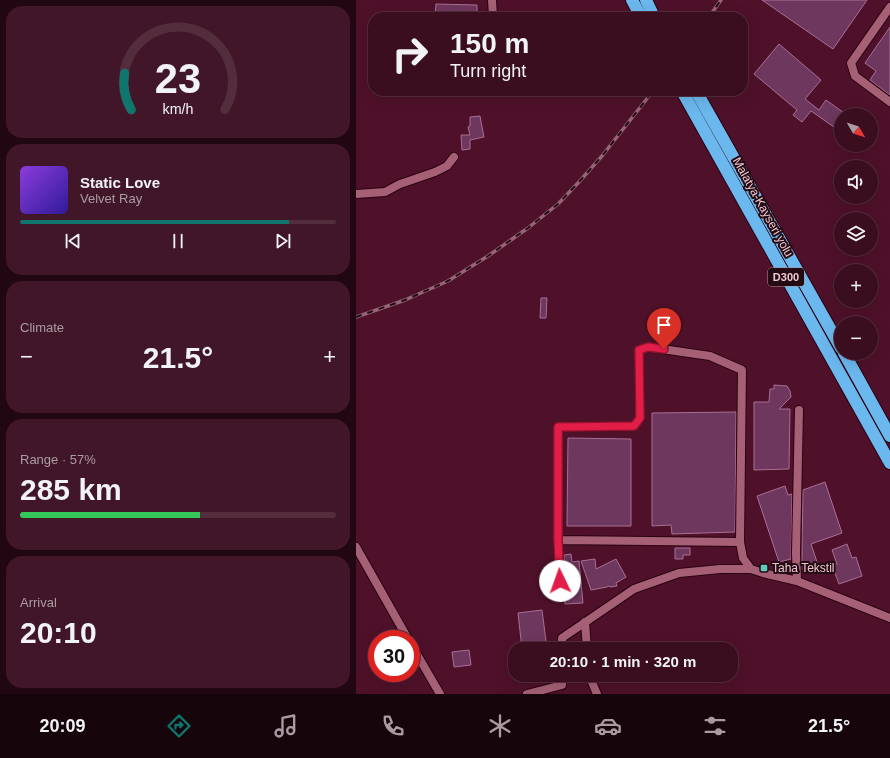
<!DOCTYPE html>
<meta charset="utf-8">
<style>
:root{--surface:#3a0d1f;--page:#411628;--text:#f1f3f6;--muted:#ab9ca4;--line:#542d3d;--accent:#0f766e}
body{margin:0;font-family:Helvetica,sans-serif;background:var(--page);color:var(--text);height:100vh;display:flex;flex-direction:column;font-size:15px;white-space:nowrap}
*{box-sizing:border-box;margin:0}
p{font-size:13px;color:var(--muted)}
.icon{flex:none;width:22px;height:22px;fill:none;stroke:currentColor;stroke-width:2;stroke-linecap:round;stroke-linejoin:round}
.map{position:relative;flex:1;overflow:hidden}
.drawer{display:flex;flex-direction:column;gap:6px;padding:6px;background:#200711;width:356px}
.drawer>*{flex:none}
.hud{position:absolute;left:12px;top:12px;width:380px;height:84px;border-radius:16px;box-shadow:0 4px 16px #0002,0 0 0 1px var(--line);background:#3a0d1f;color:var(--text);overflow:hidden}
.needle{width:26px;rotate:129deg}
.tools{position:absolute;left:478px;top:108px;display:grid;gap:8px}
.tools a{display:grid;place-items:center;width:44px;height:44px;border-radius:50%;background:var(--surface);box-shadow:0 4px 16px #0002,0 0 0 1px var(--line);font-size:20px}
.speed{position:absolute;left:12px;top:630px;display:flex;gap:8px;font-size:20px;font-weight:700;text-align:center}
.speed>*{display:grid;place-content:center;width:52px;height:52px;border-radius:50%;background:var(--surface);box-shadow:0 4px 16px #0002,0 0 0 1px var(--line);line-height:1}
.speed .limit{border:6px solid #d22;background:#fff;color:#111}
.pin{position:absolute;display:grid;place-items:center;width:34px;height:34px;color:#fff;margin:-41px -17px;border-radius:50% 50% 50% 0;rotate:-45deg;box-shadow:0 0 4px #0007}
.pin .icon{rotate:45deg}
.me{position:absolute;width:44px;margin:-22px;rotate:357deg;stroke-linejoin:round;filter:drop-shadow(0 0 3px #0008)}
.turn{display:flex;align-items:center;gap:14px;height:84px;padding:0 16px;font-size:18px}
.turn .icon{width:52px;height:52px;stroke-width:2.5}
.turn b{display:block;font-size:28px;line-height:34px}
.big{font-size:30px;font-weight:700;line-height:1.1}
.drawer .card{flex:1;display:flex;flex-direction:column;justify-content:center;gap:6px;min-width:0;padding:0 14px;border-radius:16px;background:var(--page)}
.drawer .dial{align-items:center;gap:0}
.dial svg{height:104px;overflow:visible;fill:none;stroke:var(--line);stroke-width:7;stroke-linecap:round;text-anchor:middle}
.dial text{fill:var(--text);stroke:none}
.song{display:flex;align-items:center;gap:12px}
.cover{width:48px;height:48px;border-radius:6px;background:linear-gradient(135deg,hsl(270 70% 55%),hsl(250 70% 35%))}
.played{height:4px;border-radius:2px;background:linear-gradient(90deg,var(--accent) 85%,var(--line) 85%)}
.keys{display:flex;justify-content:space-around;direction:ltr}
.heat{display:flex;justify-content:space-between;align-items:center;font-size:22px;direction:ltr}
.charge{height:6px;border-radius:3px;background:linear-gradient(90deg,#34c759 57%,var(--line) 0)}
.trip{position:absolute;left:152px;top:642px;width:230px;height:40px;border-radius:16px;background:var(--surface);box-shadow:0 4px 16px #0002,0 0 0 1px var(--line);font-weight:700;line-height:40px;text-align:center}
.tabs{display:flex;height:64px;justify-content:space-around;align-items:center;background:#17050c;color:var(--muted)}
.tabs .icon{width:28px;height:28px}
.tabs .active{color:var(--accent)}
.tabs b{font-size:18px;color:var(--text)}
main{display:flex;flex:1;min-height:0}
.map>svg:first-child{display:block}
</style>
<main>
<section class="drawer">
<div class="card dial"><svg viewBox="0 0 100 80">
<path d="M14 69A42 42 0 1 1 86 69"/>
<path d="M14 69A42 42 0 0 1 9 41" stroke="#0f766e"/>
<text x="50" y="56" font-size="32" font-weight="700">23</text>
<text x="50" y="72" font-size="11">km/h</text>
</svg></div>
<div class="card">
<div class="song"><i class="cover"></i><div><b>Static Love</b><p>Velvet Ray</p></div></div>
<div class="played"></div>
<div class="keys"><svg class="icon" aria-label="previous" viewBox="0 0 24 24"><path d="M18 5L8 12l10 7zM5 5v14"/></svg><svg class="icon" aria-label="pause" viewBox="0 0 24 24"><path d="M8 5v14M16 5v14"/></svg><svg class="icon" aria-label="next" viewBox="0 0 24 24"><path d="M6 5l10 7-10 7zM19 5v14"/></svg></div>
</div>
<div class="card"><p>Climate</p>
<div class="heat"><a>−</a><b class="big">21.5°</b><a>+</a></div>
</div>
<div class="card"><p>Range · 57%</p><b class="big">285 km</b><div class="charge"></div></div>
<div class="card"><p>Arrival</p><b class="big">20:10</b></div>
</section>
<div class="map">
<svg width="534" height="694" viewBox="0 0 534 694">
<rect width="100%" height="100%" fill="#4e1129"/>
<path fill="#6e375d" stroke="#aa6e95" d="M 406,0 L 511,0 L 477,49 Z
M 80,4 L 121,5 L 121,17 L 79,17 Z
M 534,27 L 534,95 L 514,80 L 520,71 L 509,63 Z
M 423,44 L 465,80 L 449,99 L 463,110 L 470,100 L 491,115 L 485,115 L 485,132 L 455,111 L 446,122 L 437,115 L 441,110 L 398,74 Z
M 124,116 L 125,122 L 128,137 L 114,140 L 114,149 L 106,150 L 105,135 L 114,135 L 112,127 L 114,126 L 114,117 Z
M 185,298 L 191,298 L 190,318 L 184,318 Z
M 418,385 L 431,386 L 434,391 L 435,397 L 423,409 L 434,409 L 433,469 L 398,470 L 398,402 L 413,402 L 414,389 L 418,389 Z
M 380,412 L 379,532 L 316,534 L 315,525 L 296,526 L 296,413 Z
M 212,438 L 275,439 L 275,526 L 211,526 Z
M 469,482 L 486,533 L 455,544 L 462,565 L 446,570 L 446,553 L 447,490 Z
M 429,486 L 432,495 L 436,494 L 435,559 L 423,562 L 401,496 Z
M 491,544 L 496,558 L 500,557 L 506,576 L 483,584 L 476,565 L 481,564 L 476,550 Z
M 319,548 L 334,548 L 334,555 L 327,555 L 327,559 L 319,559 Z
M 215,554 L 216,562 L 223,561 L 227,603 L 209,604 L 207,586 L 210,586 L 208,555 Z
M 239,559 L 240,569 L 260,559 L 270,577 L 260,583 L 261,586 L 254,587 L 253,586 L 251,587 L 235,590 L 225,561 Z
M 186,610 L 191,649 L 166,649 L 162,613 Z
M 113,650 L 115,665 L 98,667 L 96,652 Z"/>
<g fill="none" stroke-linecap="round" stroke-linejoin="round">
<defs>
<path id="street" d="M 136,0 L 137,17
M 534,7 L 495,63 L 499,76 L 534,102
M 0,194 L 29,192 L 44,184 L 79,172 L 91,166 L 98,157
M 202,540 L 202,427 L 278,426 L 284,418 L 283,350 L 292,347 L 354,356 L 386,370 L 384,542 L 387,558 L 395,569
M 0,547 L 52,639
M 204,581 L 202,540 L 384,542
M 441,581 L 440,553 L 443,410
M 229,622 L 231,649
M 55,644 L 84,694
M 206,649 L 206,638 L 278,589 L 323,573 L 364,569 L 395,569 L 407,573 L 441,581 L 534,618
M 233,675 L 241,694
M 171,694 L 206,685 L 206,675"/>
<path id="highway" d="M 276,0 L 285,17
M 290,0 L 298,17
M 326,91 L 534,463
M 340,91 L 485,348
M 488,353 L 534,436"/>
</defs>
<use href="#street" stroke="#2c0112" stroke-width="10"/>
<use href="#highway" stroke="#2c0112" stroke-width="14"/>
<use href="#street" stroke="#a56075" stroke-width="8"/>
<use href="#highway" stroke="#6bb8ee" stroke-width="12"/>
<defs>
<path id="rail" d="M 353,17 L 365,0
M 0,317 L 49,300 L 92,281 L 132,256 L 172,228 L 202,204 L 222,183 L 246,156 L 297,91"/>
</defs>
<use href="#rail" stroke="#976475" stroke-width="3.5"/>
<use href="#rail" stroke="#240a13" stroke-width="2" stroke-dasharray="6" stroke-linecap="butt"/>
</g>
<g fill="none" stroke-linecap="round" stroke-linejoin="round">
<defs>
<path id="route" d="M 204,581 L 202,540 L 202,427 L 278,426 L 284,418 L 283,350 L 292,347 L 308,349"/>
</defs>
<use href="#route" stroke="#92132f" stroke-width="10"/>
<use href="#route" stroke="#e11d48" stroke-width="7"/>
</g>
<rect fill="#5ccebb" stroke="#240a13" stroke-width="1.5" x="404" y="564" width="8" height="8" rx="2"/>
<g text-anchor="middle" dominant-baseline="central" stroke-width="4" stroke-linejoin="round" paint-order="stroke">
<rect fill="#240a13" stroke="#b28f99" stroke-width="1" x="412" y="268" width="36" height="18" rx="3"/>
<g font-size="11" font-weight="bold" fill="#efc8d2">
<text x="430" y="277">D300</text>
</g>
<g font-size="12" fill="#efc8d2" stroke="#240a13">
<text transform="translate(407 207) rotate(61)">Malatya-Kayseri yolu</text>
</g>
<g font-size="12" fill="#efc8d2" stroke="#240a13" text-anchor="start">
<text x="416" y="568">Taha Tekstil</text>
</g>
</g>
</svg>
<div class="tools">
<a><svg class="needle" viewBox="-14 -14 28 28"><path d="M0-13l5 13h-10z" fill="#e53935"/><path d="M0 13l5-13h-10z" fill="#ab9ca4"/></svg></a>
<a><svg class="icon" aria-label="sound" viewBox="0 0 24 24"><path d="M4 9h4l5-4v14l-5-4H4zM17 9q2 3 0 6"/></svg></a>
<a><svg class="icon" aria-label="layers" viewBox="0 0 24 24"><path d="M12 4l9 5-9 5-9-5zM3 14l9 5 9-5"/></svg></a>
<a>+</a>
<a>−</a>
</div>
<div class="speed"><div class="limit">30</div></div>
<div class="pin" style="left:308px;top:349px;background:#d93025"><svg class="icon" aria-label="arrive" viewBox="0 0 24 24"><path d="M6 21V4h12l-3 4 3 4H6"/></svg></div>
<svg class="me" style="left:204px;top:581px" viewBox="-20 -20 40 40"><circle r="19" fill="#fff"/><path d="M0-13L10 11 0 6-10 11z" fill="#e11d48"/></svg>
<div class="trip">20:10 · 1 min · 320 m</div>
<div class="hud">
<div class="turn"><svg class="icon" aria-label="right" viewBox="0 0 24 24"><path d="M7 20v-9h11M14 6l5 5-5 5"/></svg><div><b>150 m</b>Turn right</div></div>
</div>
</div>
</main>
<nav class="tabs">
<b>20:09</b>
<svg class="icon active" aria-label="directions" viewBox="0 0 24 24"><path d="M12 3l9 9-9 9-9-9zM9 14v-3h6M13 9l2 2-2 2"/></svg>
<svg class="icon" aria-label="music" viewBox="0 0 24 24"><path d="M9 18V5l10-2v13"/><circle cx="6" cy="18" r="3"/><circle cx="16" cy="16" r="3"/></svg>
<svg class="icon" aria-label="phone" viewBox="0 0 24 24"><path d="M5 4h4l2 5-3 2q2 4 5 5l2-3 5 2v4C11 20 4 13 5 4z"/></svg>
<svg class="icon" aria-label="climate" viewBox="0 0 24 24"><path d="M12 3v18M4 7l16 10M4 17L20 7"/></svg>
<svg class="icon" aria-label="car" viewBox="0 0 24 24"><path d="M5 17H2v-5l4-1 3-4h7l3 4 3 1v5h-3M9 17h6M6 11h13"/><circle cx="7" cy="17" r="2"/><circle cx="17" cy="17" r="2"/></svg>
<svg class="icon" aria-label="filters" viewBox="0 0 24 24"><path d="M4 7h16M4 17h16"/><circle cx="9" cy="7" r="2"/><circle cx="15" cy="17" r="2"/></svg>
<b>21.5°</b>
</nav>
